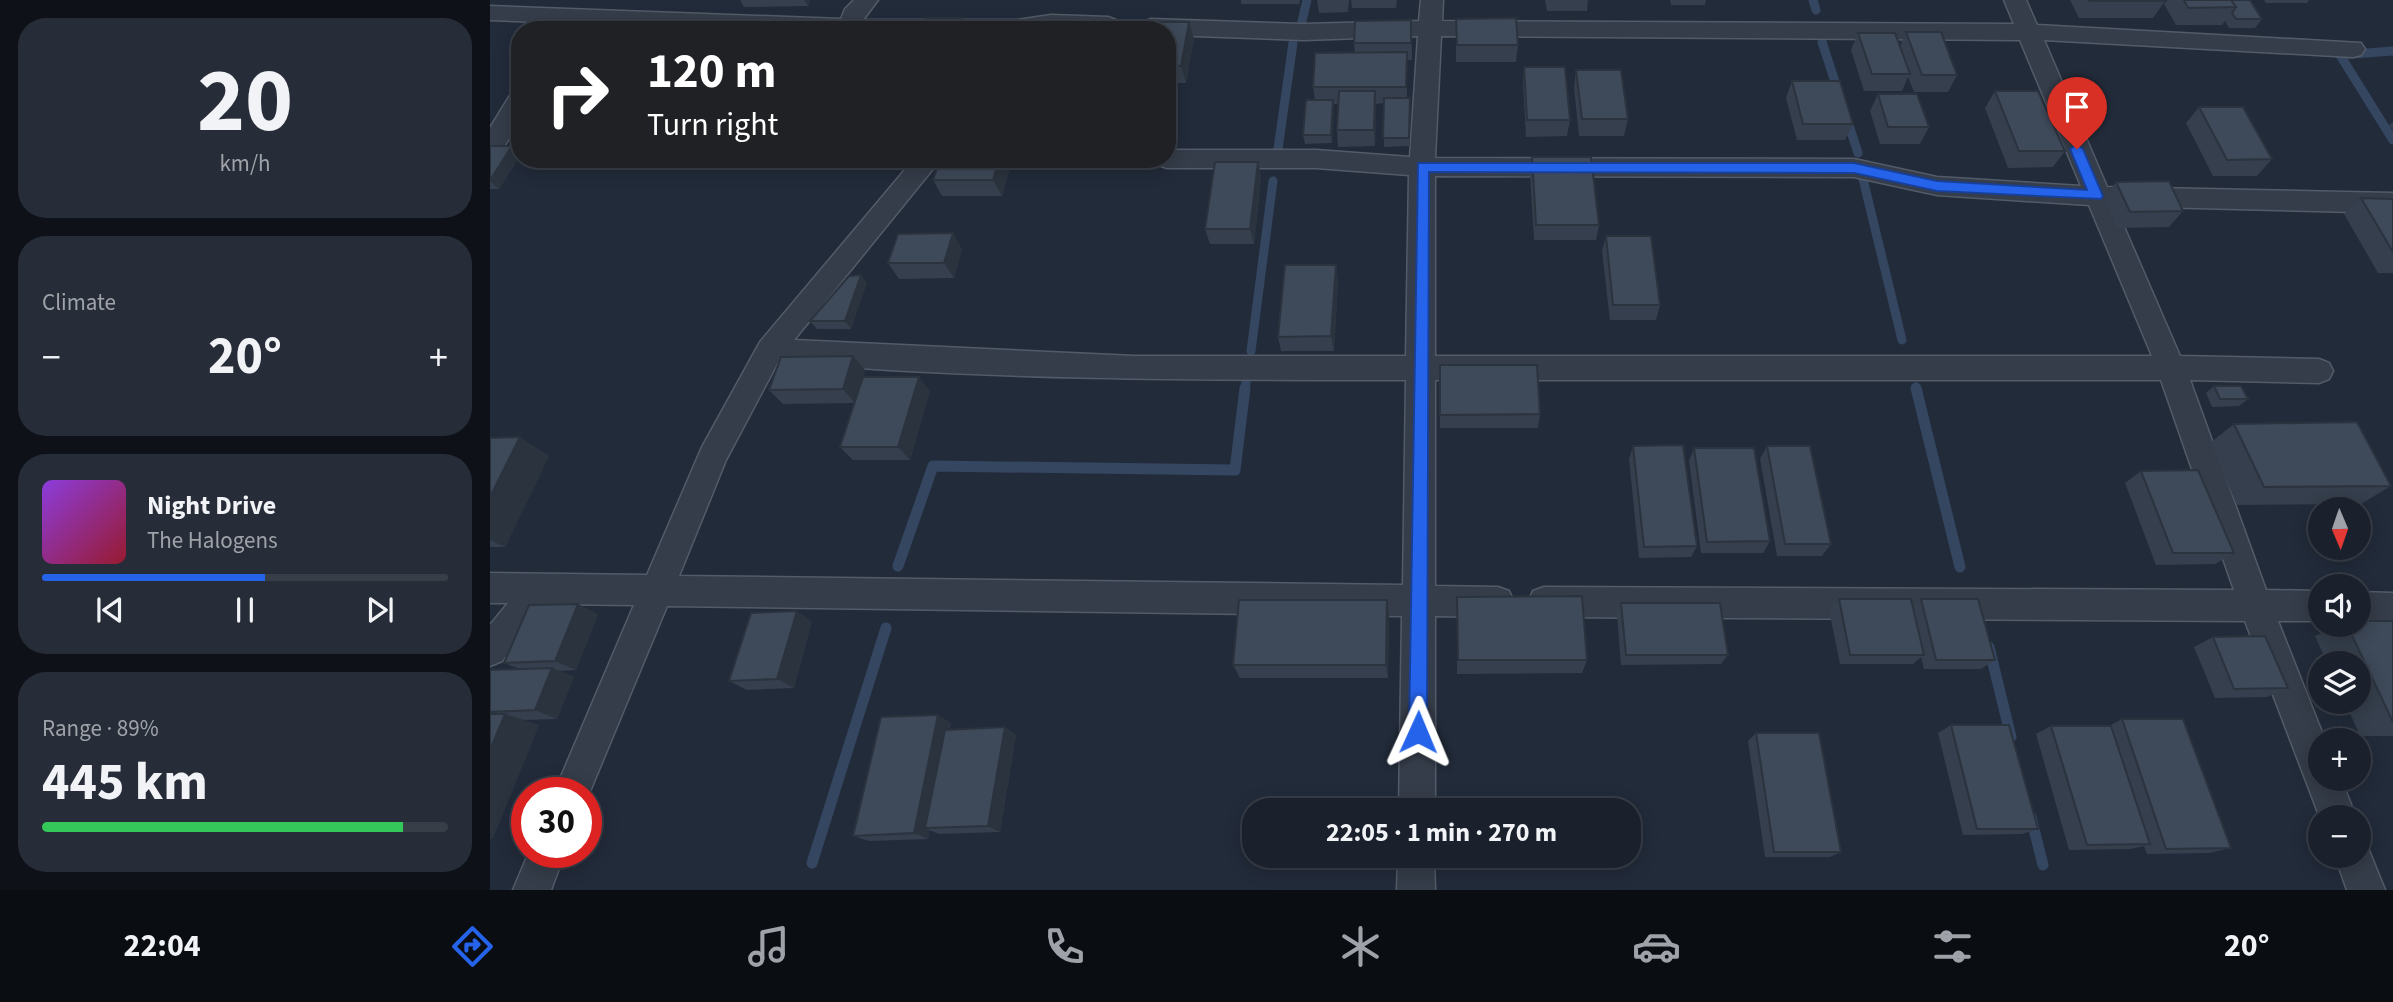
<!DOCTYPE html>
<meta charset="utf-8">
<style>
:root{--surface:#1a202c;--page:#272d38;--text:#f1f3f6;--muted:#9fa3a9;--line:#383e48;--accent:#2563eb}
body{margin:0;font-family:"Source Sans 3",sans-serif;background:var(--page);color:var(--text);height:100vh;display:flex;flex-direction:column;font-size:26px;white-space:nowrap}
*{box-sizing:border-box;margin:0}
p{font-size:23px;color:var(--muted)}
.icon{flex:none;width:38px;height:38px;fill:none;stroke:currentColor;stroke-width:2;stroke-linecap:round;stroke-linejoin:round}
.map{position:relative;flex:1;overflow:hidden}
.panel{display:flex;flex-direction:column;gap:18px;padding:18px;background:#0e1218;width:490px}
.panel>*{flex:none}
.top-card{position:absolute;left:21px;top:21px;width:665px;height:147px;border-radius:28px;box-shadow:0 4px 18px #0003,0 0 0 2px var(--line);background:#202124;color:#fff;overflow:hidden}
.needle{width:46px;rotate:178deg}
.fabs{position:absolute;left:1818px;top:497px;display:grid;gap:14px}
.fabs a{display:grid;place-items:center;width:63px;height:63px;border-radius:50%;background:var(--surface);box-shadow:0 4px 18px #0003,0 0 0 2px var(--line);font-size:35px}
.speed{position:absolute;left:21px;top:777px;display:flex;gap:14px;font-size:35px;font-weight:700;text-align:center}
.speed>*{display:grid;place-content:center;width:91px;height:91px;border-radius:50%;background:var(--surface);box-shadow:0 4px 18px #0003,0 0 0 2px var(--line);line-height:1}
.speed .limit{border:10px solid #d22;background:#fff;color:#111}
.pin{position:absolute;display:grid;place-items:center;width:60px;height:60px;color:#fff;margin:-72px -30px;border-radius:50% 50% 50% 0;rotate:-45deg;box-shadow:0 0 7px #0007}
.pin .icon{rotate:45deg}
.me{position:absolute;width:77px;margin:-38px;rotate:1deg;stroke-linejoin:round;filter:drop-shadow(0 0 5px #0008)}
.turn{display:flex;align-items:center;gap:24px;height:147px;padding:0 21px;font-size:32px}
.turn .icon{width:91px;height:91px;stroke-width:2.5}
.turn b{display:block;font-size:49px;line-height:60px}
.big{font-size:52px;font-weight:700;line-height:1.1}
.panel .tile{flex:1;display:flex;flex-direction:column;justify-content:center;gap:10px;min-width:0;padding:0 24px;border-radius:28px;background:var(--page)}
.panel .dial{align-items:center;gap:0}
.dial b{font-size:91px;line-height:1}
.song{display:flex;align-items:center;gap:21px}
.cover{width:84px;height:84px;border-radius:10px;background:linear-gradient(135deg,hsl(270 70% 55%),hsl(350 70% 35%))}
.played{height:7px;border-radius:4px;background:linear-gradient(90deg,var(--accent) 55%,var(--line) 55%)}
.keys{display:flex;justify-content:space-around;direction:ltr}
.heat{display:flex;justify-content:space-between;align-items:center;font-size:38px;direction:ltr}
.charge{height:10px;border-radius:5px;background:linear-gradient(90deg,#34c759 89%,var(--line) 0)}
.trip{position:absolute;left:752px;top:798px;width:399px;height:70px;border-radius:28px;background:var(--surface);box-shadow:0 4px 18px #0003,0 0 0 2px var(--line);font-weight:700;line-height:70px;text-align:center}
.tab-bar{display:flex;height:112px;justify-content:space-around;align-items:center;background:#0a0d12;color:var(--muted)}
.tab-bar .icon{width:49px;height:49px}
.tab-bar .selected{color:var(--accent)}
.tab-bar b{font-size:32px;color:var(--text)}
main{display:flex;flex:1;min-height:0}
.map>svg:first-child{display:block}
</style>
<main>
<section class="panel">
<div class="tile dial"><b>20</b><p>km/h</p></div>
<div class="tile"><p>Climate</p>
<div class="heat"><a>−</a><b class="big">20°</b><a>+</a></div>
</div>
<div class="tile">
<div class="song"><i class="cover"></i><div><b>Night Drive</b><p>The Halogens</p></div></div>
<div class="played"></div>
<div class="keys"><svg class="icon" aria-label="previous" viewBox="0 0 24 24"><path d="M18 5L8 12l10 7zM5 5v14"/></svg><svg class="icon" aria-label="pause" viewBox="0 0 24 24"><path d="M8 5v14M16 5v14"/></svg><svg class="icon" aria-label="next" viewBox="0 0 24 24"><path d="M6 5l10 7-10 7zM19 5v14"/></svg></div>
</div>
<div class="tile"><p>Range · 89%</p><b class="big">445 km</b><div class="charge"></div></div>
</section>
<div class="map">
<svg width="1903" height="890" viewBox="0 0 1903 890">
<rect width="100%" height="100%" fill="#222b3a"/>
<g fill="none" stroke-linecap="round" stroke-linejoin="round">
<path stroke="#354661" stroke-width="9" d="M 1323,0 L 1326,10
M 812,21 L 817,0
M 1332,42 L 1349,94
M 1903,51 L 1850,55 L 1903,140
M 1356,116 L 1368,153
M 788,149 L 803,43
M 1373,179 L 1412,340
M 761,351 L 783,181
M 1426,387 L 1427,390
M 755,390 L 756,382"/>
<path stroke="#354661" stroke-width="11" d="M 1426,388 L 1470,567
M 408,566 L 443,466 L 745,470 L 755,388
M 1499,647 L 1521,737
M 1541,817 L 1553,865
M 322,863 L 396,628"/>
<defs>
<path id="minor" d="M 364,0 L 388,0 L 373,20 L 527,20 L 561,15 L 618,17 L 626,20 L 629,25 L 626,30 L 238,30 L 0,20 L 0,6 L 351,19 L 355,9 Z
M 931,0 L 953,0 L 952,21 L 1524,24 L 1514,0 L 1536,0 L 1547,25 L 1871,43 L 1875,49 L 1871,55 L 1863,57 L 1554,40 L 1617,187 L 1903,193 L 1903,213 L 1625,206 L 1690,356 L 1829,359 L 1839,363 L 1843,371 L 1839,379 L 1829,383 L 1700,380 L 1776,590 L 1830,591 L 1830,621 L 1788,621 L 1835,740 L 1830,740 L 1830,779 L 1851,779 L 1866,817 L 1830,818 L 1755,621 L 1054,617 L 1043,613 L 1038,602 L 1043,591 L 1054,587 L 1744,590 L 1671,380 L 945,380 L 945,586 L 1008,587 L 1019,591 L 1024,602 L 1019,613 L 1008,617 L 945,616 L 945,810 L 909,810 L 912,616 L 177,606 L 96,801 L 96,793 L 64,793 L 144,605 L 58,604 L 12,661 L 0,666 L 0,625 L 18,603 L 0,603 L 0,573 L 157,575 L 212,447 L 270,342 L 424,159 L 451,159 L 304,340 L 644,356 L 916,356 L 919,175 L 826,168 L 677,168 L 668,165 L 665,159 L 677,159 L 677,150 L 826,150 L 920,157 L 928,36 L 814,40 L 677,35 L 677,30 L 651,30 L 650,27 L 653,22 L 661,19 L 814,24 L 929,21 ZM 951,36 L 1530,40 L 1591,186 L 1447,177 L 1364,159 L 945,158 ZM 945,176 L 1364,177 L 1447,195 L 1599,205 L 1662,356 L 945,356 ZM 288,362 C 497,380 707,380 916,380 L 913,585 L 189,576 L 236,460 Z
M 30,90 L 30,119 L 14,147 L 0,148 L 0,128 L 22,92 Z
M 1869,592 L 1903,593 L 1903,623 L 1869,622 Z
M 1869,840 L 1876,843 L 1895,890 L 1857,890 L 1845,856 L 1869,856 Z
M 39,852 L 75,852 L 61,890 L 23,890 Z
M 908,856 L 944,856 L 945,890 L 907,890 Z"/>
</defs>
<use href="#minor" stroke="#535b68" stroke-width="3"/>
<use href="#minor" fill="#353d4a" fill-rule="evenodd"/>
</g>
<path fill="#353f4d" d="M 250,0 L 320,0 L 318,6 L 254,7 Z
M 751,0 L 810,0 L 809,4 L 751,4 Z
M 827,0 L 859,0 L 858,12 L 829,13 Z
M 861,0 L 907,0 L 906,8 L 862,8 Z
M 1055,0 L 1098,0 L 1097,11 L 1057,11 Z
M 1180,0 L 1216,0 L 1215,5 L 1181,5 Z
M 1580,0 L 1674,0 L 1675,1 L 1663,18 L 1589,18 Z
M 1677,0 L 1760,0 L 1772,19 L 1765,28 L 1739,28 L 1735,21 L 1732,25 L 1686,25 L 1674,4 Z
M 1774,0 L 1819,0 L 1817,3 L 1776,3 Z
M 966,19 L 1028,45 L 1026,62 L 966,62 Z
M 921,20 L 922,60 L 917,60 L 917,98 L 920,98 L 920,146 L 894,147 L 894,103 L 886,104 L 885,146 L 848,147 L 847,130 L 848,104 L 843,104 L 842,143 L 815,144 L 813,135 L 825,100 L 823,87 L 865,53 L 864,43 Z
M 677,30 L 704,39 L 696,83 L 677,83 Z
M 1416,32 L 1467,75 L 1458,92 L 1424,92 L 1418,77 L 1412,91 L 1374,91 L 1361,50 L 1368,33 L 1410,46 Z
M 1034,67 L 1080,120 L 1077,136 L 1036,137 L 1033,84 Z
M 1086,70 L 1138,119 L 1134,136 L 1089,136 L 1084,87 Z
M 1302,81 L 1363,124 L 1355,140 L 1307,140 L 1296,98 Z
M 1505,91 L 1575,151 L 1563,167 L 1518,168 L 1495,108 Z
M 1388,94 L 1439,127 L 1430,144 L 1390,144 L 1380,111 Z
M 1709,107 L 1782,159 L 1767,176 L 1723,176 L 1696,123 Z
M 1903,122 L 1903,131 L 1899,125 Z
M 0,146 L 22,146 L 30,154 L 30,156 L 9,189 L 0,189 Z
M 1042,157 L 1109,225 L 1106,240 L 1044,240 L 1040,174 Z
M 768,162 L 771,178 L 764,244 L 720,244 L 715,229 Z
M 519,171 L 512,196 L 452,196 L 443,180 Z
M 1626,182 L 1693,211 L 1679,227 L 1627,228 L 1614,198 Z
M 1871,198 L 1903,199 L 1903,273 L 1888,273 L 1854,214 Z
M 1116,236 L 1170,305 L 1166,320 L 1120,320 L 1112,251 Z
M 472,249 L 464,278 L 409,279 L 398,263 Z
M 848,280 L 844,351 L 791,351 L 788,337 Z
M 377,282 L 361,329 L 327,329 L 320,321 Z
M 950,365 L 1050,414 L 1048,428 L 950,428 Z
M 375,370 L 372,382 L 440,391 L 420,460 L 363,460 L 350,447 L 365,403 L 293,404 L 279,390 Z
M 1724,386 L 1758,399 L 1749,406 L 1722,407 L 1716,393 Z
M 1744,424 L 1901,486 L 1871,504 L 1747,505 L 1720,443 Z
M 0,438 L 59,456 L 15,547 L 0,547 Z
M 1143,446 L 1207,546 L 1201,557 L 1149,558 L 1139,459 Z
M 1277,446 L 1341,544 L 1332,556 L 1287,556 L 1270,459 Z
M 1204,448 L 1280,541 L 1273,553 L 1211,553 L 1199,461 Z
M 1651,471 L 1744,553 L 1725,564 L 1666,565 L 1635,483 Z
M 967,597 L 1097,660 L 1092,673 L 967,674 Z
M 1349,599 L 1423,607 L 1431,599 L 1505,660 L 1491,669 L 1434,669 L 1431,657 L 1423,664 L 1350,664 L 1339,610 Z
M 897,600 L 899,614 L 898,678 L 750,678 L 743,665 Z
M 1131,603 L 1238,655 L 1231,664 L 1131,665 L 1127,614 Z
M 108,614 L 86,670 L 69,671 L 84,677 L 67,719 L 33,720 L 49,725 L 3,838 L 0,839 L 0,670 L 30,669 L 14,663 Z
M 322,621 L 304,688 L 257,690 L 239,681 Z
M 1903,621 L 1903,736 L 1870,736 L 1855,702 L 1869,702 L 1869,663 L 1837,663 L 1825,636 L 1849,625 L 1869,625 Z
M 1723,637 L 1798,688 L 1777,697 L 1725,698 L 1704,647 Z
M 448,715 L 461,723 L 460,729 L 515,727 L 526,735 L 510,832 L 449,834 L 439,830 L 438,839 L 379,841 L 363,836 Z
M 1632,719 L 1741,848 L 1719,853 L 1657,854 L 1654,846 L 1641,849 L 1579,850 L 1546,734 L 1561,726 L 1619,726 Z
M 1461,725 L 1548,829 L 1532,834 L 1473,835 L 1448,733 Z
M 1266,733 L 1351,852 L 1340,857 L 1275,857 L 1258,741 Z"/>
<path fill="#2b333e" d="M 314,0 L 320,0 L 318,6 Z
M 472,18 L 477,30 L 468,30 Z
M 699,22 L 704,39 L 696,83 L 691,66 Z
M 885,91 L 886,108 L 885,146 L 884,130 Z
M 843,100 L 844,109 L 842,143 L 841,135 Z
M 22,146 L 30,154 L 30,156 L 9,189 L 0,181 Z
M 509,159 L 513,159 L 519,171 L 512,196 L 503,180 Z
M 768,162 L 771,178 L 764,244 L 760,229 Z
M 463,233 L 472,249 L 464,278 L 454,263 Z
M 846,265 L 848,280 L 844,351 L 841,336 Z
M 371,275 L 377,282 L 361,329 L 355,321 Z
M 363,356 L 375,370 L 365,403 L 353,389 Z
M 429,377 L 440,391 L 420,460 L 408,447 Z
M 30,437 L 59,456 L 15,547 L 0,540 L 0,497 Z
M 897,600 L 899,614 L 898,678 L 896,665 Z
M 88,604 L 108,614 L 86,670 L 65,661 Z
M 307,611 L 322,621 L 304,688 L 287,679 Z
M 62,668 L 84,677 L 67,719 L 45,710 Z
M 15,714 L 49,725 L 3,838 L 0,838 L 0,750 Z
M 448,715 L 461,723 L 440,828 L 435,828 L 439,830 L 438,839 L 424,833 Z
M 515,727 L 526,735 L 510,832 L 498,826 Z"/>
<path fill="#3e4959" stroke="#2b333e" stroke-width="2" d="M 1599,0 L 1674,0 L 1675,1 L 1600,1 Z
M 1694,0 L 1741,0 L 1746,7 L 1698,8 Z
M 1741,0 L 1760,0 L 1772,19 L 1746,19 L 1742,13 L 1746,7 Z
M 436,18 L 472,18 L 468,30 L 432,30 Z
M 1026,18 L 1028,45 L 967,45 L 966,19 Z
M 921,20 L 921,43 L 864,43 L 865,21 Z
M 622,22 L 656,22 L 655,30 L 620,30 Z
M 661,22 L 699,22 L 691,66 L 677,66 L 677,30 L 659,30 Z
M 580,23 L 621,23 L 620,30 L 578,30 Z
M 403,25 L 401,30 L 357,30 L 359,26 Z
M 407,28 L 433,28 L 432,30 L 406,30 Z
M 482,28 L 508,28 L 506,30 L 481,30 Z
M 1416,32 L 1451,32 L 1467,75 L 1432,75 Z
M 1368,33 L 1405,33 L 1420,74 L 1382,74 Z
M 917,52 L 916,87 L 823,87 L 825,53 Z
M 1034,67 L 1075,67 L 1080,120 L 1037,120 Z
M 1086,70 L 1131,70 L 1138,119 L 1092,119 Z
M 1302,81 L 1350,81 L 1363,124 L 1313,124 Z
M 849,91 L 885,91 L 884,130 L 847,130 Z
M 1505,91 L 1548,91 L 1575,151 L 1529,151 Z
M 1388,94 L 1427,94 L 1439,127 L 1398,127 Z
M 894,98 L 920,98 L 919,138 L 893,138 Z
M 816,100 L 843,100 L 841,135 L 813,135 Z
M 1709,107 L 1753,107 L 1782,159 L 1737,160 Z
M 0,146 L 22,146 L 0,180 Z
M 1042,157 L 1101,157 L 1109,225 L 1046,225 Z
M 450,159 L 509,159 L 503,180 L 443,180 Z
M 725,162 L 768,162 L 760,229 L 715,229 Z
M 1679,181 L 1693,211 L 1640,212 L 1626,182 Z
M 1871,198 L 1903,199 L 1903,252 Z
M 463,233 L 454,263 L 398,263 L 408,234 Z
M 1116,236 L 1161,236 L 1170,305 L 1123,305 Z
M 795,265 L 846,265 L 841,336 L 788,337 Z
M 371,275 L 355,321 L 320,321 L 359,276 Z
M 363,356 L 353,389 L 279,390 L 291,357 Z
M 950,365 L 1047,365 L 1050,414 L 950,415 Z
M 373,377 L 429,377 L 408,447 L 350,447 Z
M 1724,386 L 1751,386 L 1758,399 L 1730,399 Z
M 1867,422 L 1901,486 L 1774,487 L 1744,424 Z
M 30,437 L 0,497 L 0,438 Z
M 1193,445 L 1207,546 L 1154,547 L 1143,446 Z
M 1277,446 L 1320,446 L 1341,544 L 1295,544 Z
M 1204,448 L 1264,448 L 1280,541 L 1217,542 Z
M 1708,470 L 1744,553 L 1683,553 L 1651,471 Z
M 1092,596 L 1097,660 L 968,660 L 967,597 Z
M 1349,599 L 1421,599 L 1434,655 L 1360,655 Z
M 1431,599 L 1488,599 L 1505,660 L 1446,660 Z
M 749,600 L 897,600 L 896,665 L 743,665 Z
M 1131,603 L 1230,603 L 1238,655 L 1136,655 Z
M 88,604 L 65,661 L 14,663 L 39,605 Z
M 307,611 L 287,679 L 239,681 L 261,613 Z
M 1869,621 L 1903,621 L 1903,722 L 1857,625 L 1869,625 Z
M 1775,636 L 1798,688 L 1744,689 L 1723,637 Z
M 62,668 L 45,710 L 0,712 L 0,670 Z
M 0,714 L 15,714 L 0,750 Z
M 448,715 L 424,833 L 363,836 L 391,717 Z
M 1632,719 L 1693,719 L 1741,848 L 1676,849 Z
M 1461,725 L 1519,725 L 1548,829 L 1487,829 Z
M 1561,726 L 1621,726 L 1660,844 L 1597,845 Z
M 515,727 L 498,826 L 435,828 L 455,730 Z
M 1266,733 L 1329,733 L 1351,852 L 1284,852 Z"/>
<path fill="#2563eb" stroke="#184099" stroke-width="2" d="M 1587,144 L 1593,149 L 1613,196 L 1611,199 L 1447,191 L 1364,173 L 939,172 L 937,732 L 935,739 L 928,741 L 921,739 L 919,732 L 928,163 L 1364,163 L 1447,181 L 1597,190 L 1580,149 Z"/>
</svg>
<div class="fabs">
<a><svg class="needle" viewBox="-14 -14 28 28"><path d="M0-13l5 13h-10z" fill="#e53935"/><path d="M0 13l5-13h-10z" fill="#9fa3a9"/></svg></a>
<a><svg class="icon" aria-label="sound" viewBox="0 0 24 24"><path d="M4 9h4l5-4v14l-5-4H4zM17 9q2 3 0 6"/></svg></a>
<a><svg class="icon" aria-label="layers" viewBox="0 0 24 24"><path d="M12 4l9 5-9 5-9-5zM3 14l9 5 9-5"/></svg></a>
<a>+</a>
<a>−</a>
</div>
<div class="speed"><div class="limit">30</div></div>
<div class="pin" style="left:1587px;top:149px;background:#d93025"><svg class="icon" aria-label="arrive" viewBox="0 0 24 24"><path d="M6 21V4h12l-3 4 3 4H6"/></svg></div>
<svg class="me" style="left:928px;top:732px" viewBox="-20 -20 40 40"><path d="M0-17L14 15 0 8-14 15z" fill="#2563eb" stroke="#fff" stroke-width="4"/></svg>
<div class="trip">22:05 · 1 min · 270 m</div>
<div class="top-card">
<div class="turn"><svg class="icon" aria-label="right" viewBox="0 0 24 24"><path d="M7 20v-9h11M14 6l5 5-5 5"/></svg><div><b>120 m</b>Turn right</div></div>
</div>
</div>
</main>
<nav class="tab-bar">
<b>22:04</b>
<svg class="icon selected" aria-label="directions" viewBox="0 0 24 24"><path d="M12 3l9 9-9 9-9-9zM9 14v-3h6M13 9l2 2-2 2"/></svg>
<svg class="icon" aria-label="music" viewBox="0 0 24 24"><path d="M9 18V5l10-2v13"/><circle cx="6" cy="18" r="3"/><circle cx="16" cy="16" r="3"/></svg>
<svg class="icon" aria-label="phone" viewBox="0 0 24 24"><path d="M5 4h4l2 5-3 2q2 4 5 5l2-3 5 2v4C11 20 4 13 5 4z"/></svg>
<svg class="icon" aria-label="climate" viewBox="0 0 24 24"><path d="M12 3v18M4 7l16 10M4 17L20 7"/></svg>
<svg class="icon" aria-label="car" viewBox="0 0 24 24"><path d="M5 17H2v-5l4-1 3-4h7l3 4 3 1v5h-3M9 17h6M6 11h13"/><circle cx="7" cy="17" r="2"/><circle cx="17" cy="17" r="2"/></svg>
<svg class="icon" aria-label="filters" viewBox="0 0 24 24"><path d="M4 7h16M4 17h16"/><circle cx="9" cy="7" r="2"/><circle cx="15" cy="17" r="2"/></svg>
<b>20°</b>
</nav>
